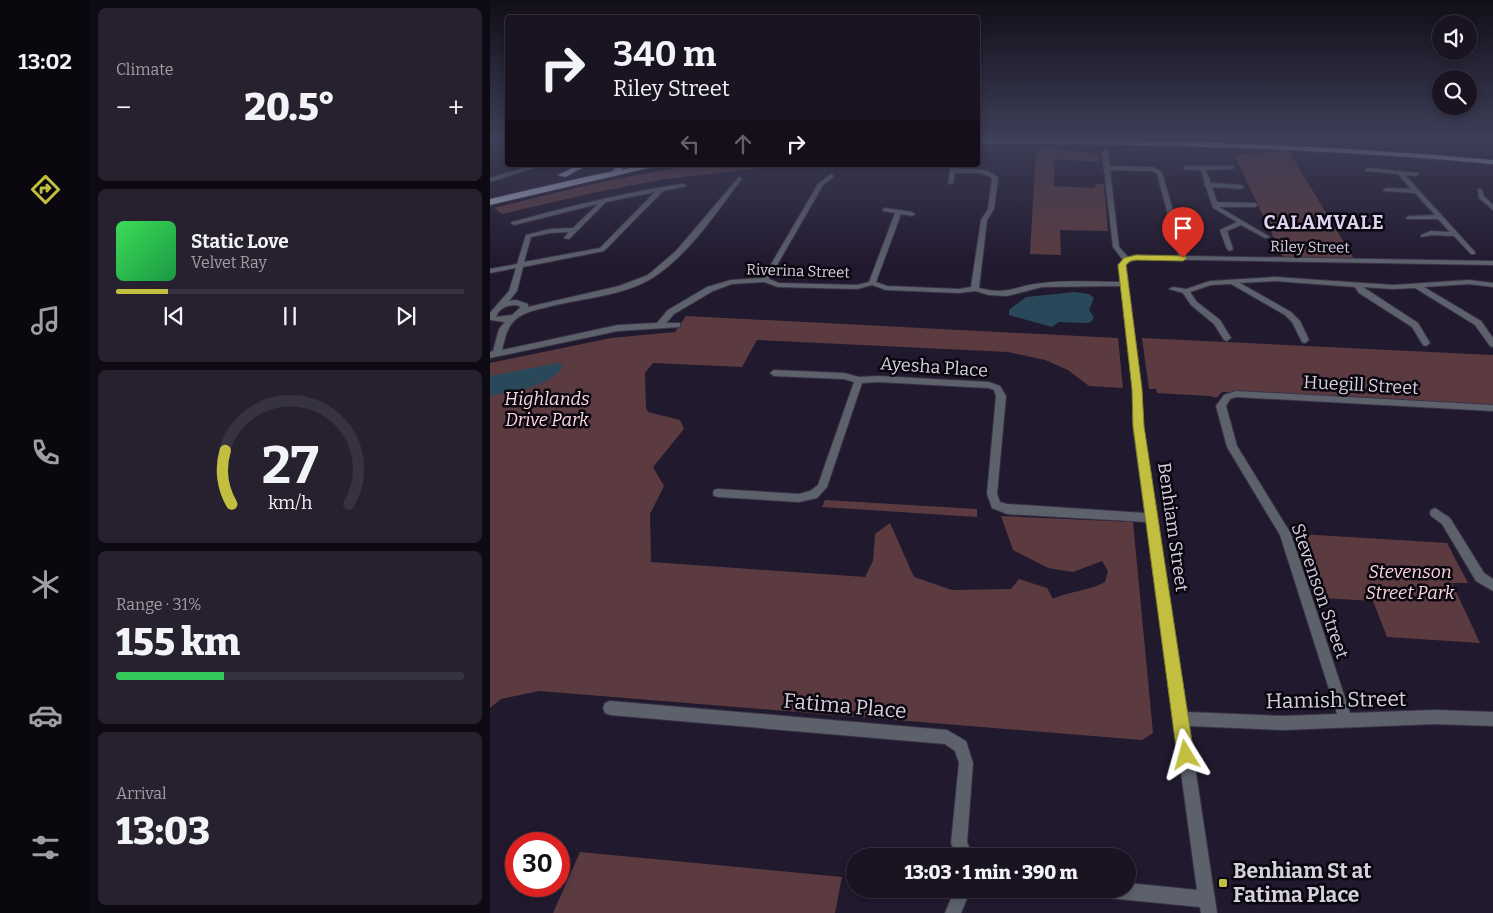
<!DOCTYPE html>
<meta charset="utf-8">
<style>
:root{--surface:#191322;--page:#26202f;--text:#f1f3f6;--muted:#9f9ea5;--line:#373240;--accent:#c1be40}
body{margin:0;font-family:Bitter,serif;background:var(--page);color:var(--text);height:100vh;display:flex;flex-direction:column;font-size:19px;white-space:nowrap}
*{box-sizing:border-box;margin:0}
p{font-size:16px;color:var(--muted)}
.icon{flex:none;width:28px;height:28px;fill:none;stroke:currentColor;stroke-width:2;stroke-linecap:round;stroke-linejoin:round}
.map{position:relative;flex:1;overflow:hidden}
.drawer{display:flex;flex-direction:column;gap:8px;padding:8px;background:#0e0a13;width:400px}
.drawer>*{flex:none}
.top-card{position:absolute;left:15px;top:15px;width:475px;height:152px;border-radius:5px;box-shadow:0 2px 8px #0003,0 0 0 1px var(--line);background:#191322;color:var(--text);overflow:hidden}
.controls{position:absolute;left:942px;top:15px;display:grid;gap:10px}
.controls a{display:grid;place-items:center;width:45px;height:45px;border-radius:50%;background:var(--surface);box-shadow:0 2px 8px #0003,0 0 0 1px var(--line);font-size:25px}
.speed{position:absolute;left:15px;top:832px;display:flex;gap:10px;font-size:25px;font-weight:700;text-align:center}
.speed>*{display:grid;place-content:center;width:65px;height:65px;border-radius:50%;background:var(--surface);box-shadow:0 2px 8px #0003,0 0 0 1px var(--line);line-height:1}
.speed .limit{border:8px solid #d22;background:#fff;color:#111}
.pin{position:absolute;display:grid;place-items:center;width:42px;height:42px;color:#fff;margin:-51px -21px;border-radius:50% 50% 50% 0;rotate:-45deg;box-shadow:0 0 5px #0007}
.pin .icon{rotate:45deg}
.me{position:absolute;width:55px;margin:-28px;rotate:352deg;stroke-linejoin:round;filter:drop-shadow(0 0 4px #0008)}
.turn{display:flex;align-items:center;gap:18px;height:105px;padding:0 25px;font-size:22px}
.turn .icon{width:65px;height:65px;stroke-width:2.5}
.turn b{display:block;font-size:35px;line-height:42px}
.lanes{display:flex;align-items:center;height:48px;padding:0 25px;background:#0003;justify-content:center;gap:25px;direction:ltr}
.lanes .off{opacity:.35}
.big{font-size:38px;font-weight:800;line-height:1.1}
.drawer .tile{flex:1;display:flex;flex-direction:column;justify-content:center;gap:8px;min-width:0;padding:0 18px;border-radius:8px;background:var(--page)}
.drawer .dial{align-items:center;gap:0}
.dial svg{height:130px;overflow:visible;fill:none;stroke:var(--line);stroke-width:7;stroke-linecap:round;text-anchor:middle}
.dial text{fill:var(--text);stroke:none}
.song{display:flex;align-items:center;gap:15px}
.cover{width:60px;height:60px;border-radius:8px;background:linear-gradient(135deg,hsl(130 70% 55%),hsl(140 70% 35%))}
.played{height:5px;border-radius:2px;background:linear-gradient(90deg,var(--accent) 15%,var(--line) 15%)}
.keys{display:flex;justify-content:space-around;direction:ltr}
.heat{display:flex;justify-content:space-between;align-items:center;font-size:28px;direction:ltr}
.charge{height:8px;border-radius:4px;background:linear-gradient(90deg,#34c759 31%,var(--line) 0)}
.trip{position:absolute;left:356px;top:848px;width:290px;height:50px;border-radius:25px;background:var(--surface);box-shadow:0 2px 8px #0003,0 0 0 1px var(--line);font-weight:800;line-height:50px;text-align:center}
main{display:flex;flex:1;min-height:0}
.tabs{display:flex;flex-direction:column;width:90px;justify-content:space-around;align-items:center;background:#0a080e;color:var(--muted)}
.tabs .icon{width:35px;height:35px}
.tabs .selected{color:var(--accent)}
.tabs b{font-size:22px;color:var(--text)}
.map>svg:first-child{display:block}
</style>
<main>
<nav class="tabs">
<b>13:02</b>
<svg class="icon selected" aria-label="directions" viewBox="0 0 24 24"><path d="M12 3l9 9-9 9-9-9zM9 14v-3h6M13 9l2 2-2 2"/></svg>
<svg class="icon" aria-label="music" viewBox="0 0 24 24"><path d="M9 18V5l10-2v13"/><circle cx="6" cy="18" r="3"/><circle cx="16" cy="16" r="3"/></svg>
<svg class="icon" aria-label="phone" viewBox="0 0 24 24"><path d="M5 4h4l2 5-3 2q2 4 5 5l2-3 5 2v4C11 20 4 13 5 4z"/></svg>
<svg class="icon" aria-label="climate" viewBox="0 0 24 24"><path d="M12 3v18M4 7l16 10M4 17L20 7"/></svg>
<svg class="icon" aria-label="car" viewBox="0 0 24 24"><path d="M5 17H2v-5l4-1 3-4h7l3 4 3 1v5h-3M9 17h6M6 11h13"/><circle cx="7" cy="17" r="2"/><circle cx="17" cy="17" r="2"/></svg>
<svg class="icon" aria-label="filters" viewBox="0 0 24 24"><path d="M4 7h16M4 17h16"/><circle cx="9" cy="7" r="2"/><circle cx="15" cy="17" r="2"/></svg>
</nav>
<section class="drawer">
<div class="tile"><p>Climate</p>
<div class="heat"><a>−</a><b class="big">20.5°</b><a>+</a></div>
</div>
<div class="tile">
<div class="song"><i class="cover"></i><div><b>Static Love</b><p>Velvet Ray</p></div></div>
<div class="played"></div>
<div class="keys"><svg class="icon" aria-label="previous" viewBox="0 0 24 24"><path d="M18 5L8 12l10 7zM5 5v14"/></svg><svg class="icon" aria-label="pause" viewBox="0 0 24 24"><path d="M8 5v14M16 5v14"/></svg><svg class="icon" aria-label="next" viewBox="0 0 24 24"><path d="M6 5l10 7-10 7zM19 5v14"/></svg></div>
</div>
<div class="tile dial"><svg viewBox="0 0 100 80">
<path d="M14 69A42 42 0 1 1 86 69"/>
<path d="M14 69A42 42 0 0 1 10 36" stroke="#c1be40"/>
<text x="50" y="56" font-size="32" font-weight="700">27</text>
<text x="50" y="72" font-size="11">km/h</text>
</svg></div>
<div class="tile"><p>Range · 31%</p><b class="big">155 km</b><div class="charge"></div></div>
<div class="tile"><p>Arrival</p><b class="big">13:03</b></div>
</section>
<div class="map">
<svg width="1003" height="913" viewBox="0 0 1003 913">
<rect width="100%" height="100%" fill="#21192e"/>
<path fill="#5b3b40" d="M 555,148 L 608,154 L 609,161 L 607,162 L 564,159 L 564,186 L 602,188 L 605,187 L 606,184 L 614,184 L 618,231 L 570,230 L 571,255 L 540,254 L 546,151 Z
M 798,150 L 864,259 L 793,257 L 744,155 Z
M 206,165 L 297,165 L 175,179 L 107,192 L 12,214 L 4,208 C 71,191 137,175 206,165 Z
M 196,316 L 628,338 L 633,388 L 599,386 L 578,370 L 555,360 L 518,352 L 267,340 L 252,367 L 163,363 L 155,373 L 156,407 L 158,412 L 190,420 L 194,429 L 163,467 L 174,486 L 160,514 L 161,562 L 375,577 L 383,561 L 385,534 L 400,523 L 424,577 L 462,590 L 521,589 L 529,579 L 557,588 L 563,599 C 579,591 599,591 615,582 L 618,571 L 612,561 L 583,572 L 558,568 L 523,550 L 511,516 L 643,522 L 663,733 L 652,740 L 49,691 L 11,699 L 0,708 L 0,363 L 121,338 L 185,332 Z
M 652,338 L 1003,355 L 1003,407 L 732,392 L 726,398 L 720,396 L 667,393 L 666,389 L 659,389 Z
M 335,500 L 487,509 L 487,517 L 332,507 Z
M 810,534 L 957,543 L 978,583 L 962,583 L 990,643 L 897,637 L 883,601 L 832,598 Z
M 90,852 L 352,877 L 345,913 L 63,913 Z"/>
<path fill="#294859" d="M 585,292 L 599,294 L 604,298 L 599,310 L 604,317 L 602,321 L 598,323 L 569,322 L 562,327 L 519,315 L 519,310 L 536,297 Z
M 68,363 L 72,364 L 72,368 C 55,389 25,390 0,396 L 0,376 Z"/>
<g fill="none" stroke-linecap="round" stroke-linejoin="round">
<defs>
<path id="minor" d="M 615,149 L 618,151 L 620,166 L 663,167 L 672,172 L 696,256 L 1003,261 L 1003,265 L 647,259 L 640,262 L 636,265 L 651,389 L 653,426 L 697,712 L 793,716 L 847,714 L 790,535 L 737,447 L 726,406 L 734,395 L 746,391 L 1003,405 L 1003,411 L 746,397 L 740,399 L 736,406 L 747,446 L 801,534 L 860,713 L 945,710 L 1003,712 L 1003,726 L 945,724 L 793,730 L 699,726 L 727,913 L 711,913 L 710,907 L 608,897 L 602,895 L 600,889 L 638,889 L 638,883 L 707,890 L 657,522 L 517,514 L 502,508 L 497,494 L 506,396 L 504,390 L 498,388 L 388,382 L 372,383 L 337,487 L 327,498 L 309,502 L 228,497 L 224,496 L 223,493 L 224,490 L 228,489 L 309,494 L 320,491 L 328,485 L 364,382 L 354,379 L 284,376 L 280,373 L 284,370 L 354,373 L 369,377 L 388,376 L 499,382 L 510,386 L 516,396 L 507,494 L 510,502 L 517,504 L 655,513 L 643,426 L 643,389 L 631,286 L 552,287 L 517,296 L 499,295 L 485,291 L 469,293 L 396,290 L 382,285 L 367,289 L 288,287 L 274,282 L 242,284 L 223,291 L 184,314 L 176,323 L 190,323 L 190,327 L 128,331 L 0,358 L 0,352 L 3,351 L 9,329 L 15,322 L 0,320 L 0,313 L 19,291 L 26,268 L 0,273 L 0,269 L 27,264 L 36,235 L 60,229 L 83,228 L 108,204 L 24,225 L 21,223 L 22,222 C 78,207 135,192 193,184 L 196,186 L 173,191 L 114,251 L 33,267 L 27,291 L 19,301 L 26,300 L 38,304 L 38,307 L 129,286 L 158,275 L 186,251 L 249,177 L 252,179 L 251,180 C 225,214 200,253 164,277 C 133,297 89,298 54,308 C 43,310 30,314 23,322 C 16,330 15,339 12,350 L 128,325 L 167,323 L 178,310 L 217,287 L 241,280 L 273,278 L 328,184 L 341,174 L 344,176 L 333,185 L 279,279 L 289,283 L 367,285 L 379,282 L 405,213 L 393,211 L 393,209 L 395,208 L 422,212 L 425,214 L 422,216 L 411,214 L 386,282 L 397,286 L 469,289 L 481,287 L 491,220 L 498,209 L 502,178 L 491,173 L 465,173 L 463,183 L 458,184 L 461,165 L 467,165 L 466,169 C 480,169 497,167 508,178 L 504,209 L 497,220 L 489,288 C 519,296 526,285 553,283 C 578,280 605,282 630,282 L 628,265 L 633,260 L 623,247 L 612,151 ZM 620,170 L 662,171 L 667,174 L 689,256 L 646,255 L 638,257 L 629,247 ZM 165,192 L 110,248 L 34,262 L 41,237 L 60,233 L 79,232 L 74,238 L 79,239 L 116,202 ZM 26,305 L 31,307 L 22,315 L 6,317 C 9,308 18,305 26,305 Z
M 44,165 L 53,165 L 0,182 L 0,178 Z
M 744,166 L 744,168 L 742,169 L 716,170 L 721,183 L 751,185 L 754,187 L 751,189 L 722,187 L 727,202 L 765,203 L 768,205 L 765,207 L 729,207 L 780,237 L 775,238 L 751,225 L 737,231 L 743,249 L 740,251 L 737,249 L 730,230 L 747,222 L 723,208 L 716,187 L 714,185 L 715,184 L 711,170 L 696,170 L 693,168 L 696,166 Z
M 878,168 L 928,173 L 929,174 L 926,176 L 915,175 L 985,252 L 985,254 L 981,254 L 964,236 L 942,235 L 931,237 L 931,235 L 941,231 L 960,232 L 948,219 L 917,219 L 916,218 L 919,216 L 945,215 L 925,193 L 894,191 L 893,190 L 896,188 L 921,189 L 908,174 L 876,171 L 875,170 Z
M 988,189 L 992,189 L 994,196 L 1003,205 L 1003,210 L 989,198 Z
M 785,277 L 903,285 L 979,280 L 1003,283 L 1003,287 L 979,284 L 934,287 L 991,321 L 1003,338 L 1003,347 L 1000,346 L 985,325 L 925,288 L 903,289 L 873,287 L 928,323 L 940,343 L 936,346 L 933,345 L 922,327 L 869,293 L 865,287 L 785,281 L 750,283 L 801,312 L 810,321 L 819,340 L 815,343 L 812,342 L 802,322 L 795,315 L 741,284 L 721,285 L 700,292 L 707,302 L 730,320 L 741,338 L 737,341 L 734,340 L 724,324 L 701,305 L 693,293 L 679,289 L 683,287 L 696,289 L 720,281 Z
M 945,508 L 960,518 L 994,573 L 1003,579 L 1003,591 L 986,581 L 952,524 L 941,516 L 940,513 L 941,510 Z
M 120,701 L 457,730 L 476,741 L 483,763 L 477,842 L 483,856 L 467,856 L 461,843 L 469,763 L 465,751 L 455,744 L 120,715 L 115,713 L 113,708 L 115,703 Z
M 465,889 L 481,889 L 471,913 L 455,913 Z"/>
<path id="primary" d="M 127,165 L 135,165 L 129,174 L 123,174 L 122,172 Z"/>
<path id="trunk" d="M 488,139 C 660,139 832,144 1003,160 L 1003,164 C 832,148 660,144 488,143 Z
M 88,165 L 98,165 L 75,177 L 68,175 Z
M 155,165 L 171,165 L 0,205 L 0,199 L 100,176 Z"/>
</defs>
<use href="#minor" stroke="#3a3347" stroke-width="2"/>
<use href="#primary" stroke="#3a3347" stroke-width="3"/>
<use href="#trunk" stroke="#3a3347" stroke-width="2"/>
<use href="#minor" fill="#5c616b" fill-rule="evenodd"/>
<use href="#primary" fill="#9ba4ba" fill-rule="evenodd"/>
<use href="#trunk" fill="#a8b2ca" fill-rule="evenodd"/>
</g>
<linearGradient id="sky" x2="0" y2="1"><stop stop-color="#120e19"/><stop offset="0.52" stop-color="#3d3e57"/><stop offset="1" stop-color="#3d3e57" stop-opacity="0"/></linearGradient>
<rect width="1003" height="265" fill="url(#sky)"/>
<path fill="#c1be40" stroke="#7d7c2a" d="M 646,255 L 693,256 L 697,258 L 693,261 L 646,260 L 640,261 L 636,265 L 652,389 L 654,426 L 704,755 L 701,761 L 696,763 L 690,761 L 687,755 L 643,426 L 642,389 L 628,265 L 634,258 Z"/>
<rect fill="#c1be40" stroke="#09060f" stroke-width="2" x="728" y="878" width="10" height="10" rx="2.5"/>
<g text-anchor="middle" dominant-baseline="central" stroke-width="5" stroke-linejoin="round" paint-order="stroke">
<g font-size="15" fill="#d5d0de" stroke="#09060f">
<text transform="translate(820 247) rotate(1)">Riley Street</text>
<text transform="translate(308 271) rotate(2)">Riverina Street</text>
</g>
<g font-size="18" fill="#d5d0de" stroke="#09060f">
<text transform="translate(444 367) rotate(4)">Ayesha Place</text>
<text transform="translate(871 385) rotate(3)">Huegill Street</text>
<text transform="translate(683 527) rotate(82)">Benhiam Street</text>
<text transform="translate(830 591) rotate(71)">Stevenson Street</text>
</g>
<g font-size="18" font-style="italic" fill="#fed5dc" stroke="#09060f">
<text x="57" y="399">Highlands<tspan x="57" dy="21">Drive Park</tspan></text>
<text x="920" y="572">Stevenson<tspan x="920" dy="21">Street Park</tspan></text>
</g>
<g font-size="19" font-weight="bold" letter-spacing="1" fill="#dcd3ef" stroke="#09060f">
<text x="834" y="222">CALAMVALE</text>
</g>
<g font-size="21" fill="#d5d0de" stroke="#09060f">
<text transform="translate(846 700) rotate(-1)">Hamish Street</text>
<text transform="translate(355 706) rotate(5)">Fatima Place</text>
</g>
<g font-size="21" font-weight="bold" fill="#d5d0de" stroke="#09060f" text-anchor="start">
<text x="743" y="871">Benhiam St at<tspan x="743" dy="24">Fatima Place</tspan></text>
</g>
</g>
</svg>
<div class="controls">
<a><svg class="icon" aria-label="sound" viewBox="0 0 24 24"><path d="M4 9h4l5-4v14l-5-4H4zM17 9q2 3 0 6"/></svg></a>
<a><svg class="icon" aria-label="search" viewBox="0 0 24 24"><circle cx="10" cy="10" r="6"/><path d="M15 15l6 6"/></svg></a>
</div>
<div class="speed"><div class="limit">30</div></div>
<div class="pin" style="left:693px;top:258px;background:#d93025"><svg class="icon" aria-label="arrive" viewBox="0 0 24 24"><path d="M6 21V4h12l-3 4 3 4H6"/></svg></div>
<svg class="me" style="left:696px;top:755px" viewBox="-20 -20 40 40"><path d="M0-17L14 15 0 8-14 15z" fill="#c1be40" stroke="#fff" stroke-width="4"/></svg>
<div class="trip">13:03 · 1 min · 390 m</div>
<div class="top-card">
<div class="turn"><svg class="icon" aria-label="right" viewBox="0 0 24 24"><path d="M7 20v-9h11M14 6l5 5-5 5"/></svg><div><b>340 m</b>Riley Street</div></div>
<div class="lanes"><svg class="icon off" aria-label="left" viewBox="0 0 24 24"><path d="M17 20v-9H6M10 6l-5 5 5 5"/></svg><svg class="icon off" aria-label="ahead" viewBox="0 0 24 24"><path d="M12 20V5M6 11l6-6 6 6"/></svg><svg class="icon" aria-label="right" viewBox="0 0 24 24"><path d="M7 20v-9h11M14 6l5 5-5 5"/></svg></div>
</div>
</div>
</main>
